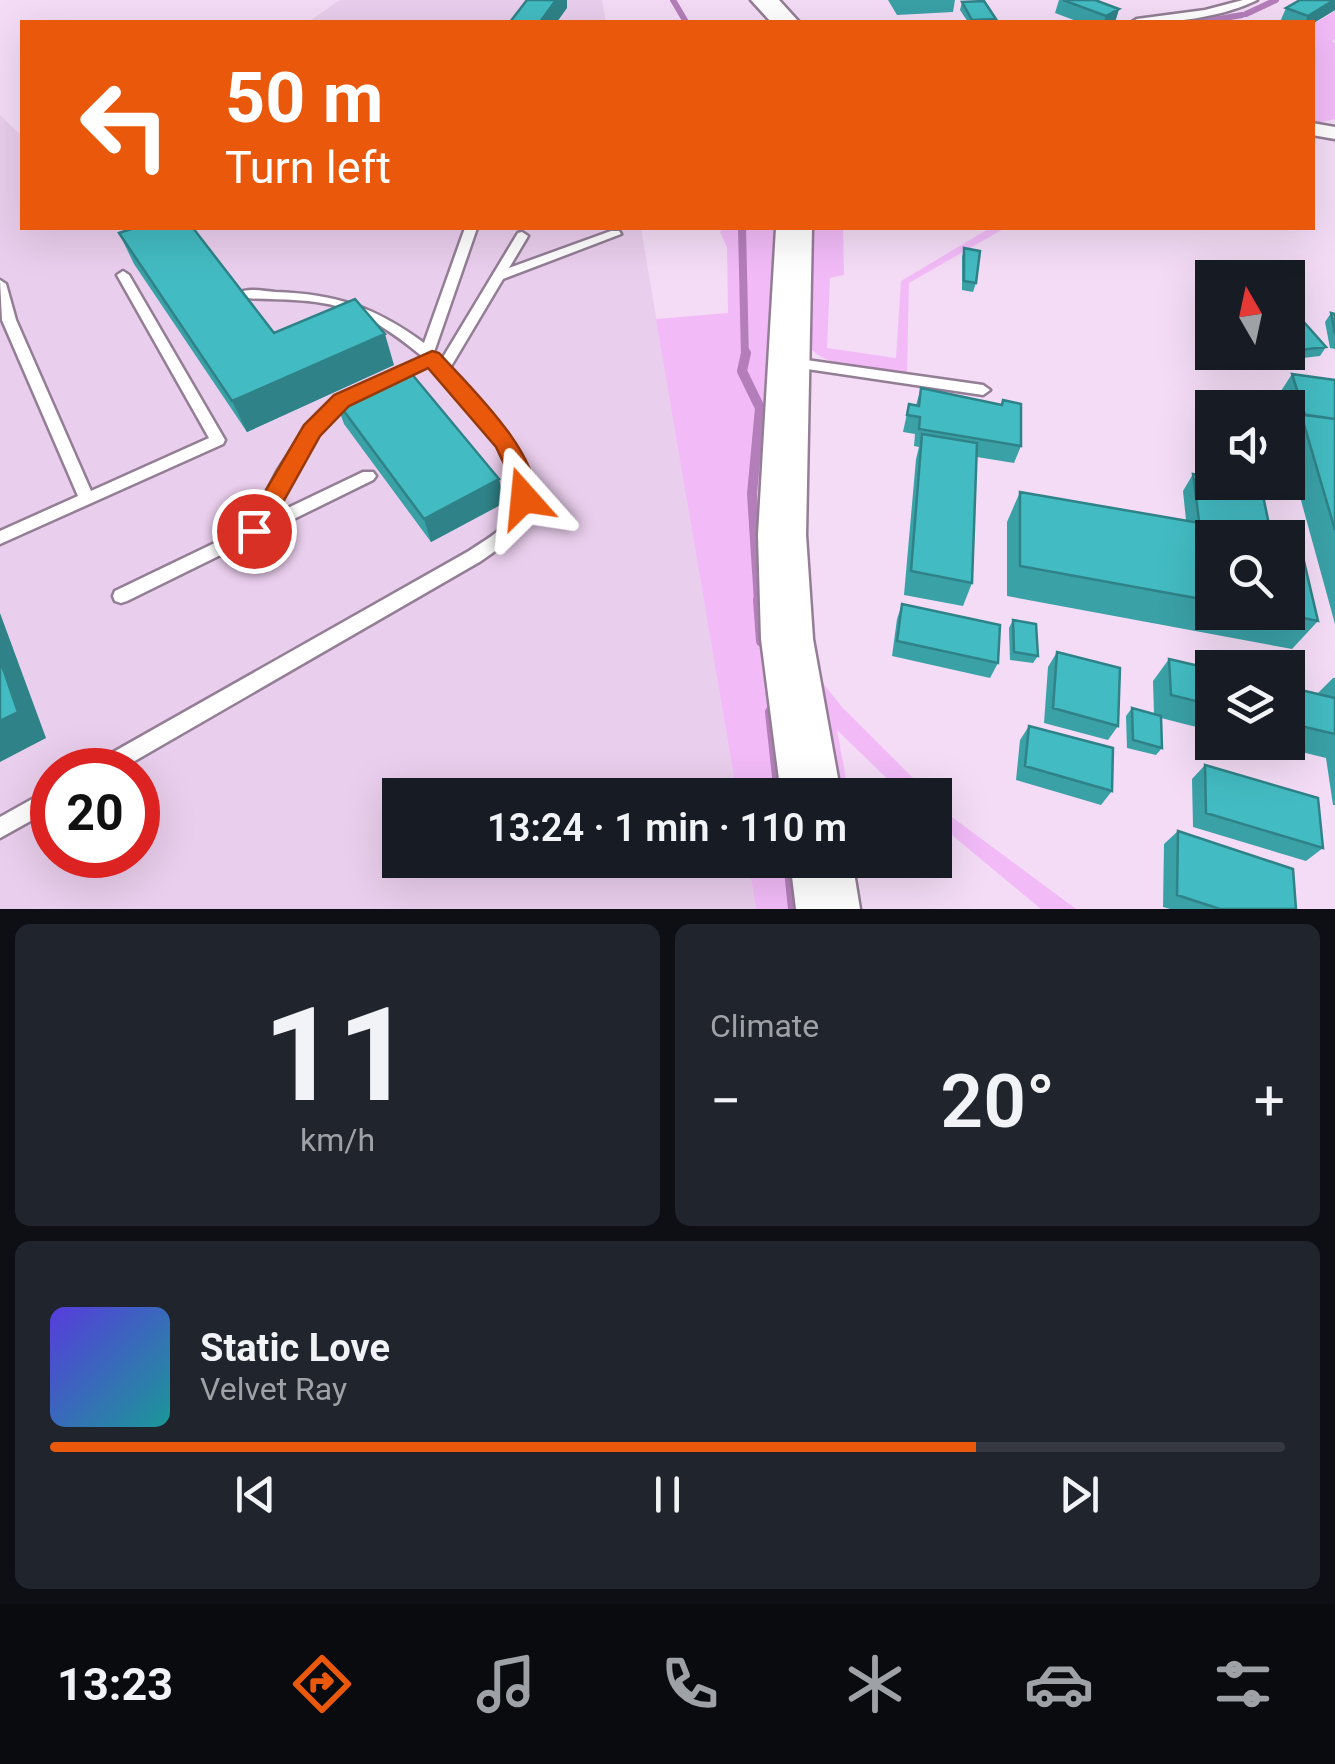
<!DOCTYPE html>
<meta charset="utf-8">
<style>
:root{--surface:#171b24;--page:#20242c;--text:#f1f3f6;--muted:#9ea1a6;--line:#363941;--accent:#ea580c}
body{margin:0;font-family:Roboto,sans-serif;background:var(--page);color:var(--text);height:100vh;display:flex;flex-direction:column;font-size:38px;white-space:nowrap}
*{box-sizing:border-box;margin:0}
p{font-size:32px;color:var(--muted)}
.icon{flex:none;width:55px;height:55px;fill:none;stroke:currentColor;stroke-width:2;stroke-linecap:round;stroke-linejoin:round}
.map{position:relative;height:909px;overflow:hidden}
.sheet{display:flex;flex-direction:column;gap:15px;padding:15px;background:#0d0f14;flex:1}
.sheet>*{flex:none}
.hud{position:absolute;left:20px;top:20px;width:1295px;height:210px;border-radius:0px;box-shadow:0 10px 40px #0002;background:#ea580c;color:#fff;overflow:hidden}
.needle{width:65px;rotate:351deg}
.fabs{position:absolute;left:1195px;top:260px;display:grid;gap:20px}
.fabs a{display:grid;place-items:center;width:110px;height:110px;border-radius:0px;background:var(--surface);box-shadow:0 10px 40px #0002;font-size:50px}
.speed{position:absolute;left:30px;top:748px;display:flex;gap:20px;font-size:50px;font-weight:700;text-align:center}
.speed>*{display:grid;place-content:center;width:130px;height:130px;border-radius:50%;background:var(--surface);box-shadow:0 10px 40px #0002;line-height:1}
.speed .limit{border:15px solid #d22;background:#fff;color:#111}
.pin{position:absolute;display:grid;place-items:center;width:85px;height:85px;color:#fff;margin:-42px;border:5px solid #fff;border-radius:50%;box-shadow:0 2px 10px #0007}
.me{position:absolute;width:110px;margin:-55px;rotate:342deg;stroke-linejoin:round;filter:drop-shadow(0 0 8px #0008)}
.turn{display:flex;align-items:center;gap:35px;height:210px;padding:0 40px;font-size:45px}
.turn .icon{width:130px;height:130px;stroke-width:2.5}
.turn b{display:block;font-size:70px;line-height:85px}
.big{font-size:75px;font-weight:600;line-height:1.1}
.sheet .widget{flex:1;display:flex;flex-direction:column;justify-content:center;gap:15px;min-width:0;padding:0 35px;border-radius:15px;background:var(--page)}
.sheet .dial{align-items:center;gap:0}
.dial b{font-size:130px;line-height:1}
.song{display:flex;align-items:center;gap:30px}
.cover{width:120px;height:120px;border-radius:15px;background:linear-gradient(135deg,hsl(250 70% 55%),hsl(180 70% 35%))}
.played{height:10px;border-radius:5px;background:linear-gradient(90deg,var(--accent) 75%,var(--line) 75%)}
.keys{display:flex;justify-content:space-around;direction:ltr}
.heat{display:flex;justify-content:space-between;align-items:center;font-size:55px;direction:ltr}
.sheet .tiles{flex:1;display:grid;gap:15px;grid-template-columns:1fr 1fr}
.widget:last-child{grid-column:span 2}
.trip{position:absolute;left:382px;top:778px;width:570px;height:100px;border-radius:0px;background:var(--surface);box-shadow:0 10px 40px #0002;font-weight:600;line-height:100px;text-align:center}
.tab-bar{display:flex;height:160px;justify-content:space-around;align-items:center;background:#090b0e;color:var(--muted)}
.tab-bar .icon{width:70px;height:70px}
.tab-bar .selected{color:var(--accent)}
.tab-bar b{font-size:45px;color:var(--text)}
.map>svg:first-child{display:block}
</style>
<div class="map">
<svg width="1335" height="909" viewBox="0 0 1335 909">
<rect width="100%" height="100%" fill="#f4dcf6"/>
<path fill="#eaceed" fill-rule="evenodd" d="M 340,0 L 602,0 L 606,22 L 308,22 Z
M 0,115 L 22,136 L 22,228 L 641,228 L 737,795 L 400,795 L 400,860 L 748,860 L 756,909 L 0,909 ZM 52,770 L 138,770 L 138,855 L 52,855 Z"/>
<path fill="#f2bbf8" d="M 1335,11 L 1335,39 L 1332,41 L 1335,43 L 1335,119 L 1313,124 L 1312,25 Z
M 723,228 L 739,228 L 745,347 L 741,371 L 758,409 L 751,494 L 752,572 L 778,795 L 737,795 L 656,319 L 728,313 L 727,247 L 720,232 Z
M 744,228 L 779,228 L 766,655 L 754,494 L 762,409 L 744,370 L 749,346 Z
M 808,228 L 843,228 L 844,275 L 830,278 L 827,348 L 896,358 L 901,281 L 990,228 L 1005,228 L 909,283 L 907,372 C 877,368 821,371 805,341 Z
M 811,668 L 842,707 L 930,795 L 904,795 L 837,730 L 849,795 L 830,795 Z
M 935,800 L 952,817 L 1076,909 L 1041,909 L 935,821 Z
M 748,860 L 786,860 L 791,909 L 756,909 Z"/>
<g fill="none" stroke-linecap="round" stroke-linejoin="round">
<path stroke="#b47eba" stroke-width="6" d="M 673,0 L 686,22
M 1246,14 L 1276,0
M 1201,22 L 1242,15"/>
<path stroke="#b47eba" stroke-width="8" d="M 742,228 L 745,356"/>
<path stroke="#b47eba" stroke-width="10" d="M 746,353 L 742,371 L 760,408 L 752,494 L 759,602"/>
<path stroke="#b47eba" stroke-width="12" d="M 759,600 L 762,641
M 771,712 L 780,795
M 789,860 L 794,909"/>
<defs>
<path id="lane" d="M 1243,0 L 1257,0 C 1223,17 1171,24 1132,22 L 1137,19 L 1205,10 Z
M 465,228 L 477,228 L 434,352 L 442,359 L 518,233 L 522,232 L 528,236 L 509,268 L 611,231 L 619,231 L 621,234 L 503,279 L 450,368 C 483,402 552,474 522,524 C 513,540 496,550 481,561 L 119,770 L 91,770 L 94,763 L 469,551 C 483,541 502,532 511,516 C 536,468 457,396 430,364 L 392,382 L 385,377 L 387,374 L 423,357 C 399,337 370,316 340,307 C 309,298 275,300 243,298 L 237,294 C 247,287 262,291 275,292 C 336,294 375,307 424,343 Z
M 123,271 L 129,275 L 225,440 L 223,444 L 0,544 L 0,531 L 78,496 L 2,320 L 0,280 L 6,284 L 16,320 L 91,491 L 209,438 L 117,275 Z
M 792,358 L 983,385 L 990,390 L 983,395 L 787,366 L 785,363 Z
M 353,390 L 358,391 L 360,395 C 349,406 334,414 323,426 C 300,453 285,485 269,517 L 363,472 L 373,472 L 376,476 L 373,480 L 127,601 L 121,603 L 115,601 L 113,596 L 115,591 L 248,527 L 278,470 L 302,433 L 331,402 Z
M 52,788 L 52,809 L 0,838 L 0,817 Z"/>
<path id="street" d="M 1312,123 L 1335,127 L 1335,139 L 1312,135 Z"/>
<path id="secondary" d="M 751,0 L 779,0 L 799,22 L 771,22 Z
M 776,228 L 812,228 L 806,535 L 813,639 L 841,795 L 781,795 L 761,639 L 758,535 Z
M 790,860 L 852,860 L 860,909 L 796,909 Z"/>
</defs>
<use href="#lane" stroke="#937e95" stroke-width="5"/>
<use href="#street" stroke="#937e95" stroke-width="5"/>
<use href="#secondary" stroke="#937e95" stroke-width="5"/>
<use href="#lane" fill="#fff" fill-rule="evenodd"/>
<use href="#street" fill="#fff" fill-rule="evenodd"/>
<use href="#secondary" fill="#fff" fill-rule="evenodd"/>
</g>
<path fill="#3aa1a7" d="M 888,0 L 955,0 L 953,12 L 897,15 Z
M 1059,0 L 1095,0 L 1119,9 L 1115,22 L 1079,22 L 1055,13 Z
M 1335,0 L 1335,10 L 1312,24 L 1280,22 L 1286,8 Z
M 962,2 L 996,19 L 995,22 L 968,22 L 960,10 Z
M 119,233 L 274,333 L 394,365 L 247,432 L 134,264 Z
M 964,248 L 976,283 L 973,292 L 962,290 L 962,257 Z
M 1288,313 L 1326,347 L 1320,356 L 1294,359 L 1288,351 Z
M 1331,313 L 1335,314 L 1335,349 L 1330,348 L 1325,322 Z
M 1292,374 L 1335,380 L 1335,624 L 1288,453 L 1288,433 L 1292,427 L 1288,408 L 1286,408 L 1281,391 Z
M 921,388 L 1001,405 L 1003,400 L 1021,446 L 1014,463 L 977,457 L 972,583 L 963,606 L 904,595 L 916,459 L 919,447 L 914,446 L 915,434 L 903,432 L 909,404 L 916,405 Z
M 335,399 L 499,479 L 504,503 L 431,542 L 344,424 Z
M 1193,474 L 1212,538 L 1212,612 L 1288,612 L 1318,621 L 1292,649 L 1007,596 L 1007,522 L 1020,492 L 1186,520 L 1183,491 Z
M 902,604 L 998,663 L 990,678 L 892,656 L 897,619 Z
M 1013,620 L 1038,656 L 1033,663 L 1010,660 L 1009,628 Z
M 1057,652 L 1118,726 L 1108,740 L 1044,723 L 1048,667 Z
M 1169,659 L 1212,669 L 1212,731 L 1161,718 L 1162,748 L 1156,755 L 1127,748 L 1126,716 L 1132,708 L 1154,714 L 1153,681 Z
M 1333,678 L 1335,678 L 1335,805 L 1333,805 L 1326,758 L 1261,742 L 1288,742 L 1288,687 L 1317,694 Z
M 1029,726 L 1112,791 L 1101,805 L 1016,780 L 1020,740 Z
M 1205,765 L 1323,848 L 1306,861 L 1193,827 L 1192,779 Z
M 1178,831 L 1296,909 L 1170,909 L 1163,907 L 1164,844 Z"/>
<path fill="#2f8388" d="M 556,0 L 567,0 L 567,8 L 557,22 L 540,22 Z
M 1335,0 L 1335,10 L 1312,24 L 1305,22 L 1308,16 Z
M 1119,9 L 1115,22 L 1104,22 L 1106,16 Z
M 385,334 L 394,365 L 247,432 L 232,401 Z
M 499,479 L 504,503 L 431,542 L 424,519 Z
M 0,613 L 46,738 L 0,762 Z"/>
<path fill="#43bbc2" stroke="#2f8388" stroke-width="2.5" d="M 527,0 L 556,0 L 540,22 L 510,22 Z
M 1063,0 L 1095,0 L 1119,9 L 1106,16 Z
M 1300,0 L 1334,0 L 1308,16 L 1286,8 Z
M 984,1 L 996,19 L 972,20 L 962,2 Z
M 134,228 L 193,228 L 274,333 L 355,299 L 385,334 L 232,401 L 119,233 Z
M 964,248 L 980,251 L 976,283 L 964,281 Z
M 1295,312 L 1326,347 L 1300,350 L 1288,336 L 1288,313 Z
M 1331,313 L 1335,314 L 1335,334 Z
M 406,367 L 499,479 L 424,519 L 335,399 Z
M 1292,374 L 1335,380 L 1335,419 L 1305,415 Z
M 921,388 L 1002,405 L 1003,400 L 1021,404 L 1021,446 L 919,429 L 920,417 L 907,415 L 909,404 L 919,406 Z
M 1301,414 L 1335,419 L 1335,530 Z
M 922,434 L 977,443 L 972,583 L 911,571 Z
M 1193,474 L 1212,478 L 1212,482 L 1240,482 L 1261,486 L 1271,534 L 1199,521 Z
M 1020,492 L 1286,538 L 1212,538 L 1212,601 L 1020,566 Z
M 1288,538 L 1299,540 L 1318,621 L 1273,612 L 1288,612 Z
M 902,604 L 1000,625 L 998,663 L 897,641 Z
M 1013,620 L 1036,624 L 1038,656 L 1014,652 Z
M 1057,652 L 1120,668 L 1118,726 L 1053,708 Z
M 1169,659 L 1212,669 L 1212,705 L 1171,695 Z
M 0,660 L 18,712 L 0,721 Z
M 1288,687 L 1335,698 L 1335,734 L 1288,723 Z
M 1132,708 L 1161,716 L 1162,748 L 1133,740 Z
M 1029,726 L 1113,748 L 1112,791 L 1025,766 Z
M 1205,765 L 1318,798 L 1323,848 L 1206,813 Z
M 1178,831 L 1293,869 L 1296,909 L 1220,909 L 1177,895 Z"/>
<path fill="#ea580c" stroke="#983908" stroke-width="2.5" d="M 432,351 L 439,353 C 465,382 551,463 532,505 L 516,505 L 507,470 L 496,447 L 428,368 L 349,406 L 320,436 L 263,538 L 246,538 L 242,531 L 304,425 L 334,395 Z"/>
</svg>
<div class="fabs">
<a><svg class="needle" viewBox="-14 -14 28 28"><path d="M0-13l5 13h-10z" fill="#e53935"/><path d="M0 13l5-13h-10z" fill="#9ea1a6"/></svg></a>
<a><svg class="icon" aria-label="sound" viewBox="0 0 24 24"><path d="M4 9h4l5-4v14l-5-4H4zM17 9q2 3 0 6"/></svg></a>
<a><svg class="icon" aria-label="search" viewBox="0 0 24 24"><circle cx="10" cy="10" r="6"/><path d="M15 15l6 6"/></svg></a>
<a><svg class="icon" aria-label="layers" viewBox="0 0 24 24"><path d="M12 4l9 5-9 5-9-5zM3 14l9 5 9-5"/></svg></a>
</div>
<div class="speed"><div class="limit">20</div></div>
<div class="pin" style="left:254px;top:531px;background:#d93025"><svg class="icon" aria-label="arrive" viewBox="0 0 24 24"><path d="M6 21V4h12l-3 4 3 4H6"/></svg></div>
<svg class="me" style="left:524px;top:498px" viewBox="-20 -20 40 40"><path d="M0-17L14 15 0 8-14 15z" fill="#ea580c" stroke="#fff" stroke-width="4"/></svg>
<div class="trip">13:24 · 1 min · 110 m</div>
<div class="hud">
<div class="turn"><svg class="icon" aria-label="left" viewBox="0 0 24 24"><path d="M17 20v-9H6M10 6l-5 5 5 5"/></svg><div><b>50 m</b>Turn left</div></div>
</div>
</div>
<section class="sheet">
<div class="tiles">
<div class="widget dial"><b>11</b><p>km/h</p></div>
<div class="widget"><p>Climate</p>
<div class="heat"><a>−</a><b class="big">20°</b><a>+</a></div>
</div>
<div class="widget">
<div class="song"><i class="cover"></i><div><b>Static Love</b><p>Velvet Ray</p></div></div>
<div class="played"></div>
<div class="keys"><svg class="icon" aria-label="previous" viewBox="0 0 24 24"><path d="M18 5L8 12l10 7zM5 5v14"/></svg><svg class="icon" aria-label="pause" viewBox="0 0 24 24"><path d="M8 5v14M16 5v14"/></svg><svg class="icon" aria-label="next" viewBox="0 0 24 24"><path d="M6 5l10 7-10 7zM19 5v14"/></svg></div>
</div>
</div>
</section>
<nav class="tab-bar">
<b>13:23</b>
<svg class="icon selected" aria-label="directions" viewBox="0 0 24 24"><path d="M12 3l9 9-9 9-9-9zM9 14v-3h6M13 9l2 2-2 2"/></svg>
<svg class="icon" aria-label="music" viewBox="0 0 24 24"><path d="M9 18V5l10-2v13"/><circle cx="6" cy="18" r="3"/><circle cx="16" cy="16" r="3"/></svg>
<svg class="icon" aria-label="phone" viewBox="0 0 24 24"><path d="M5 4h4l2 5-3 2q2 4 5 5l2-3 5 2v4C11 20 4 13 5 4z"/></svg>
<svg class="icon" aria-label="climate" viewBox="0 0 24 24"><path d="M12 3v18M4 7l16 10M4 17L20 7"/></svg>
<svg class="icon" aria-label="car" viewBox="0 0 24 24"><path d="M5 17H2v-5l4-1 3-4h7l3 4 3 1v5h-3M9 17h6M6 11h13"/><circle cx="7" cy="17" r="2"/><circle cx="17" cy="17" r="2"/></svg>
<svg class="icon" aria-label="filters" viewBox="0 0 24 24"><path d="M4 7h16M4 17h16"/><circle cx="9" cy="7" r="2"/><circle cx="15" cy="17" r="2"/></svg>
</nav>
